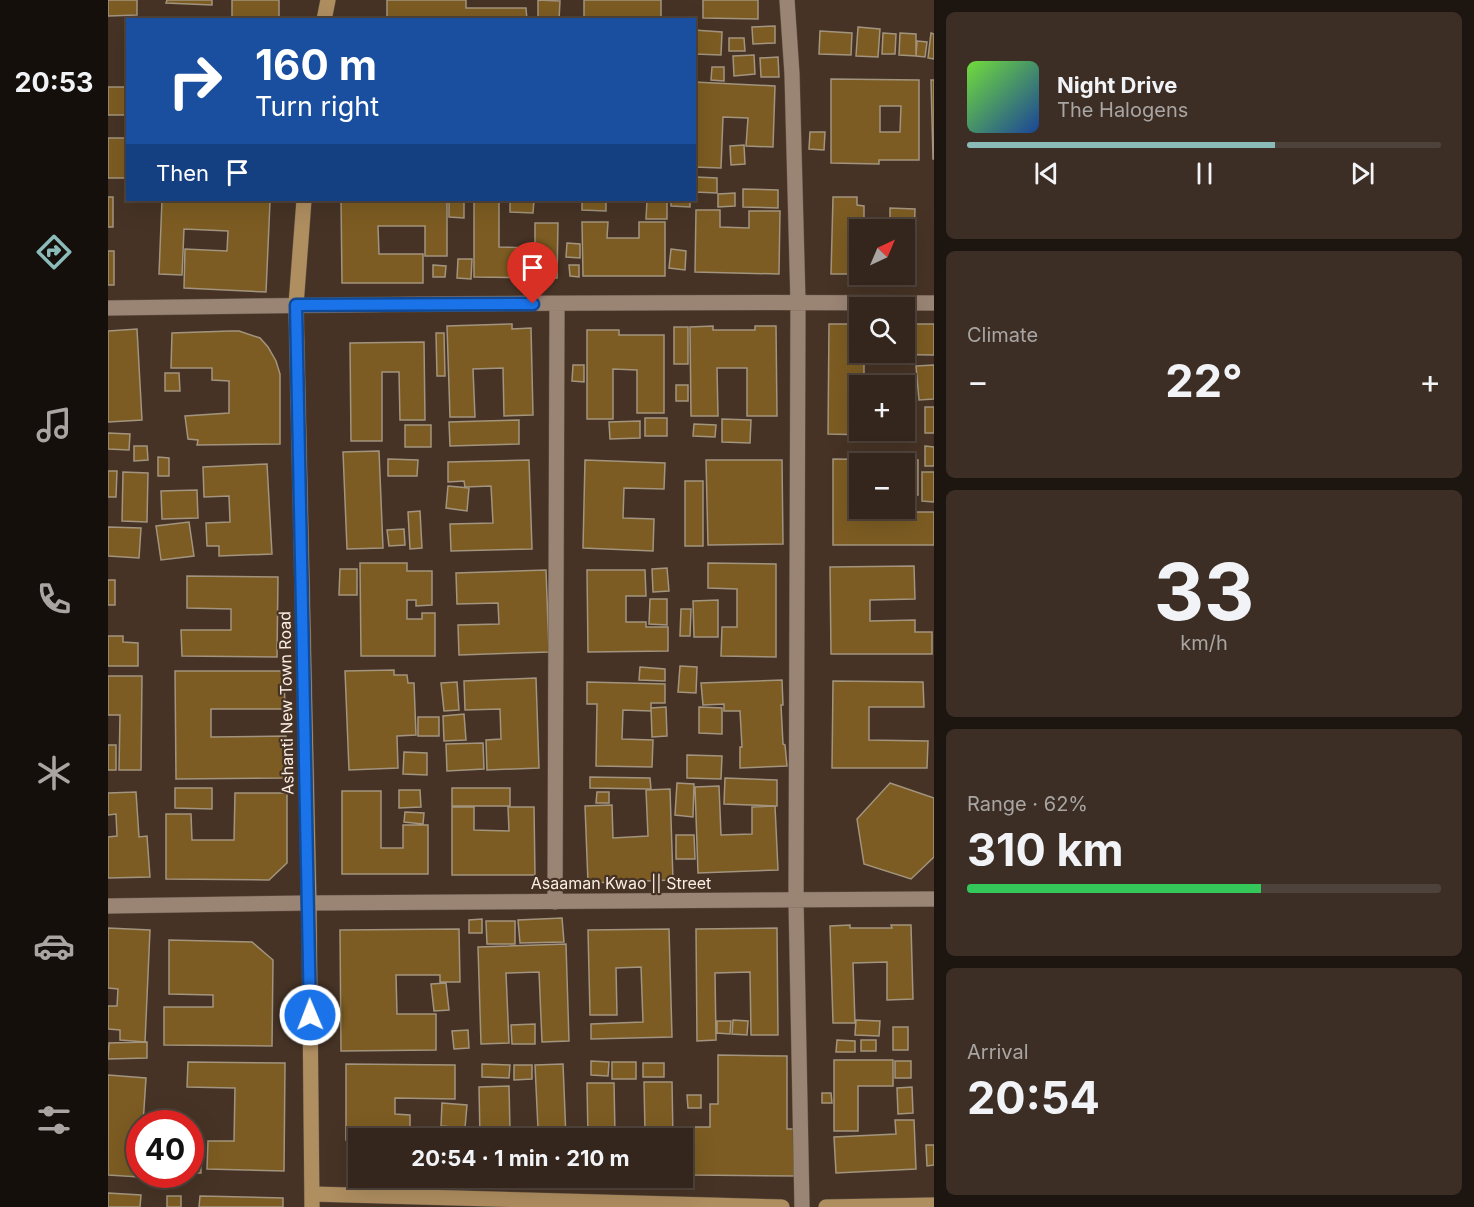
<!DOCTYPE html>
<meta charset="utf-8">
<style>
:root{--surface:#34261c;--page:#3c2e25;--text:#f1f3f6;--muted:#a9a5a3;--line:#4e433b;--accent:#8bbbb9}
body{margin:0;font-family:Inter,sans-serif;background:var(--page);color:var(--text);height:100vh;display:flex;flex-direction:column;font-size:22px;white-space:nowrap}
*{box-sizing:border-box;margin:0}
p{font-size:20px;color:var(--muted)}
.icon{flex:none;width:33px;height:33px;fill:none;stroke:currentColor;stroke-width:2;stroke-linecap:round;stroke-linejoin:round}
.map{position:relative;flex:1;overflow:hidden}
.drawer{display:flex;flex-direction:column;gap:12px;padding:12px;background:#1d150f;width:540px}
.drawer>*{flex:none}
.guide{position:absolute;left:18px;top:18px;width:570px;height:183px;border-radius:0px;box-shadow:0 6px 24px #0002,0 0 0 2px var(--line);background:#1a4fa0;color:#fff;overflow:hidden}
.needle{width:39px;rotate:44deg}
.fabs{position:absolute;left:741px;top:219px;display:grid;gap:12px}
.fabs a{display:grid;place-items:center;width:66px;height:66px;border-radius:0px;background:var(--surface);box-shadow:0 6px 24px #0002,0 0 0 2px var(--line);font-size:30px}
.speed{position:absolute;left:18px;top:1110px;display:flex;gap:12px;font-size:30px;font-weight:700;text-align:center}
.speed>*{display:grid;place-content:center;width:78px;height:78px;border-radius:50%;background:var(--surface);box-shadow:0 6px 24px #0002,0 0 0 2px var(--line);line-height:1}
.speed .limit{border:9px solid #d22;background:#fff;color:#111}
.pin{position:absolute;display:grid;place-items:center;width:51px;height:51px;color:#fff;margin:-62px -26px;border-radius:50% 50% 50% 0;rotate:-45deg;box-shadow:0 0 6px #0007}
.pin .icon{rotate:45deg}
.me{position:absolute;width:66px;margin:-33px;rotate:359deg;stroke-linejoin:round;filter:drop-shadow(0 0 4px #0008)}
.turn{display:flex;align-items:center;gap:21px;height:126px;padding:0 30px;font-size:27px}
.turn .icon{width:78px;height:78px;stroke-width:2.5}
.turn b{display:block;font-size:42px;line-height:51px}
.then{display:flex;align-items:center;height:57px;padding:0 30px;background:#0003;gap:12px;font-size:22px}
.big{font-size:45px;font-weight:700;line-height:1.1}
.drawer .widget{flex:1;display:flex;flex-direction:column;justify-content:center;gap:9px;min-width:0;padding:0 21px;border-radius:9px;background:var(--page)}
.drawer .dial{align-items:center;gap:0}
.dial b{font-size:78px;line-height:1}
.song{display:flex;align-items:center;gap:18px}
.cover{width:72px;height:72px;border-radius:9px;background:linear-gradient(135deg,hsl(100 70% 55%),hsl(220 70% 35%))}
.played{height:6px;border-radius:3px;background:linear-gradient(90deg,var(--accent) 65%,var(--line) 65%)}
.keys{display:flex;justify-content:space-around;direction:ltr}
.heat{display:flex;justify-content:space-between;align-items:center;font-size:33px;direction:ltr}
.charge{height:9px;border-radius:4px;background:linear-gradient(90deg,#34c759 62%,var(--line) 0)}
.trip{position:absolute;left:240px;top:1128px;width:345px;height:60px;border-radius:0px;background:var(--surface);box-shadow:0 6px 24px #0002,0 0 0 2px var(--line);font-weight:700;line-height:60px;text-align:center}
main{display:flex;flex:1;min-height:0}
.tabs{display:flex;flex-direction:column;width:108px;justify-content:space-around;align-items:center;background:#150f0b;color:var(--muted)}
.tabs .icon{width:42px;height:42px}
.tabs .selected{color:var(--accent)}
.tabs b{font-size:27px;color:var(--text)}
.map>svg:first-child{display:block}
</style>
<main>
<nav class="tabs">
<b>20:53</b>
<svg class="icon selected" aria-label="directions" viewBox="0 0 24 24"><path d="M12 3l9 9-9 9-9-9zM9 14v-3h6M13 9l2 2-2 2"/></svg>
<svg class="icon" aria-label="music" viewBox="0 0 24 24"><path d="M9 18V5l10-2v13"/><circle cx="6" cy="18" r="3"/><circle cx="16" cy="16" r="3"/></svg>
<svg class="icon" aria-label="phone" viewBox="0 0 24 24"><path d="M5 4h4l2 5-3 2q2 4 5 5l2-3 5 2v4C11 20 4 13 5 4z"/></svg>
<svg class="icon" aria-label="climate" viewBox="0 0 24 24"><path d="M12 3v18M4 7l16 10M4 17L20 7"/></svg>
<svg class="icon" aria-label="car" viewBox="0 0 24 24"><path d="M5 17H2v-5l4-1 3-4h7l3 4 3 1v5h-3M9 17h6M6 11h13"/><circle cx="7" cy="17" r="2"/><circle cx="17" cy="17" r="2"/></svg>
<svg class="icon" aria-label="filters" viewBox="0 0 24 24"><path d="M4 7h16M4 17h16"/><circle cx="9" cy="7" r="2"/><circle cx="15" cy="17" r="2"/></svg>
</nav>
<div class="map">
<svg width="826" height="1207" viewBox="0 0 826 1207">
<rect width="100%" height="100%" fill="#463325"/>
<path fill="#7c5c22" stroke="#a2947e" stroke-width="1.5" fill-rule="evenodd" d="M 0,0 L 29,0 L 29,15 L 0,16 Z
M 59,0 L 104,0 L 104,5 L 58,3 Z
M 124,0 L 171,0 L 171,20 L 65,20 L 124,19 Z
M 279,0 L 358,0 L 358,8 L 418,8 L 419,20 L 279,20 Z
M 430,0 L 452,1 L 451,20 L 430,20 Z
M 476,0 L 553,0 L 553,20 L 476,20 Z
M 595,0 L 650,0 L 650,19 L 595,18 Z
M 667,26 L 667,43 L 645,44 L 644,27 Z
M 750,27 L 772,29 L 770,57 L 748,56 Z
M 586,30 L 614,32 L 613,55 L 586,54 Z
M 712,31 L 744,33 L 743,55 L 711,54 Z
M 775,33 L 788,34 L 787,54 L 774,54 Z
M 792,33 L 808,34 L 808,56 L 791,55 Z
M 823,33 L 826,34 L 826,59 L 820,58 Z
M 621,38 L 636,38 L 637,51 L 621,51 Z
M 809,41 L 819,42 L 817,57 L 808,56 Z
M 646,55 L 647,74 L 626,76 L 625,56 Z
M 670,57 L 671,77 L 653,77 L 652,58 Z
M 604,67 L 616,67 L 616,81 L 603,80 Z
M 723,79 L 811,80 L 811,160 L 771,160 L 771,164 L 723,163 ZM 772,106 L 793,106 L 792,132 L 772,132 Z
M 823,80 L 826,80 L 826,159 L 825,159 Z
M 586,82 L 667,86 L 665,147 L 638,146 L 640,118 L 615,117 L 613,168 L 586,167 Z
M 0,87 L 20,87 L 20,115 L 0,115 Z
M 702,132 L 717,132 L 716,150 L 701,149 Z
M 0,138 L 20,138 L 20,178 L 0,178 Z
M 636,145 L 637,164 L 623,165 L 622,146 Z
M 588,177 L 609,178 L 609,193 L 587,192 Z
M 635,189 L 670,190 L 670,208 L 635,207 Z
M 627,193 L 627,206 L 610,207 L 610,194 Z
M 0,197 L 5,197 L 5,227 L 0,227 Z
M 725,197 L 749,197 L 749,205 L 756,206 L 756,227 L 782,228 L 782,208 L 807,209 L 805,276 L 763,274 L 796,274 L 796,230 L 752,230 L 752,274 L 723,274 Z
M 54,200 L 108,200 L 162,202 L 158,292 L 76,288 L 77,249 L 119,251 L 120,231 L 76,229 L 74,275 L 51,274 Z
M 233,200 L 339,200 L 339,256 L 317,256 L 317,226 L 270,226 L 271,254 L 315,254 L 315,283 L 234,283 Z
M 341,200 L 356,200 L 356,218 L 341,217 Z
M 366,200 L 391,200 L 391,247 L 427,248 L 427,223 L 450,223 L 449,278 L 366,277 Z
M 402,200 L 426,200 L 425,213 L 402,212 Z
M 474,200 L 498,200 L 498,211 L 474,210 Z
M 539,200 L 559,200 L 559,219 L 538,219 Z
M 563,200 L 582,200 L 582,207 L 563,206 Z
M 588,210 L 612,210 L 612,227 L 641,228 L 641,211 L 672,211 L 671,274 L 587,272 Z
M 474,222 L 500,222 L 499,238 L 531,238 L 531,222 L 557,222 L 557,276 L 475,276 Z
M 459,243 L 472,244 L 472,258 L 458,257 Z
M 563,249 L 578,251 L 577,270 L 561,268 Z
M 0,251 L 6,251 L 6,285 L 0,285 Z
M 350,259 L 364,259 L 363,279 L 349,278 Z
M 325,265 L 338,266 L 337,277 L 325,277 Z
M 461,265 L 471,265 L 471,277 L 462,276 Z
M 404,324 L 404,329 L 423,328 L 425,415 L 396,416 L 395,368 L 365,369 L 367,417 L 342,417 L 339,326 Z
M 721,324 L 752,324 L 752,352 L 796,352 L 796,324 L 826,324 L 826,355 L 756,354 L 756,386 L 752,386 L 752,430 L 796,430 L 796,402 L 803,403 L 802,436 L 720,434 Z
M 605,326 L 605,330 L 647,330 L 647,326 L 668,326 L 669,416 L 639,416 L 639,368 L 609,368 L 610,416 L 583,416 L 582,327 Z
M 566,327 L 580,327 L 580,364 L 566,364 Z
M 29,329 L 34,420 L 0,422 L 0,331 Z
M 479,330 L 511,330 L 511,335 L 556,335 L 556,413 L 529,413 L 529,370 L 505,369 L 505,419 L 479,419 Z
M 122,331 L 131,331 L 152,338 L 160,347 L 168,361 L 172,374 L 172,444 L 89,445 L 90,440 L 80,439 L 77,416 L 121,413 L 121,381 L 104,380 L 104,368 L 63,368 L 64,333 Z
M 328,333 L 336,333 L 337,376 L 329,376 Z
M 316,342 L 317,420 L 292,420 L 291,372 L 274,372 L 274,441 L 243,441 L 242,343 Z
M 465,365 L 476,365 L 476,382 L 464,381 Z
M 826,365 L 826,399 L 811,400 L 808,366 Z
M 57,373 L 71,373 L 72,391 L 57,391 Z
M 568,385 L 580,385 L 580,401 L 568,401 Z
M 817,407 L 826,407 L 826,433 L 817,433 Z
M 537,418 L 559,418 L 559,436 L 537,436 Z
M 614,419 L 643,420 L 642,443 L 614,442 Z
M 411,420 L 411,444 L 342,446 L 341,422 Z
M 532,421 L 532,438 L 502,439 L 501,422 Z
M 586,424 L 608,425 L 607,437 L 585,436 Z
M 297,425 L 323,425 L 323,447 L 297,447 Z
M 0,433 L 22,434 L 21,450 L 0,449 Z
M 26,446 L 39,446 L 40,460 L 26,461 Z
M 817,446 L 826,447 L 826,466 L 817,466 Z
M 271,451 L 275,548 L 239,549 L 235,452 Z
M 50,457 L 61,458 L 61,476 L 50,476 Z
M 280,459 L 310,460 L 309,476 L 280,476 Z
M 725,459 L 810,460 L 810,495 L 796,495 L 796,464 L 752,464 L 752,508 L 767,508 L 767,512 L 826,512 L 826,545 L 725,545 Z
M 421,460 L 424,549 L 343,551 L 342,524 L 385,523 L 383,486 L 357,487 L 356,481 L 340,482 L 340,462 Z
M 477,460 L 557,463 L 556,489 L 516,488 L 515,518 L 546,519 L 545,551 L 475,548 Z
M 598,460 L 674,460 L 675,544 L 600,545 Z
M 159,464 L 164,554 L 111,556 L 111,546 L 99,546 L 98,523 L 122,522 L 121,496 L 96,497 L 95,467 Z
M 0,471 L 9,471 L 8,497 L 0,497 Z
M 15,472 L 40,473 L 39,522 L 14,521 Z
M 814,472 L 826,472 L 826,502 L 814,501 Z
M 577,481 L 595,481 L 595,546 L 577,546 Z
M 340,486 L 361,488 L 359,511 L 338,508 Z
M 89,490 L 90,518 L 54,519 L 53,491 Z
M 312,511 L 314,548 L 302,549 L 300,512 Z
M 81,522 L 86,556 L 53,560 L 48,526 Z
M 0,527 L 33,528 L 31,558 L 0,556 Z
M 296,529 L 297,545 L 281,546 L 279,530 Z
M 252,563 L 299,563 L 299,571 L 324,571 L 324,605 L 308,606 L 308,600 L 299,600 L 299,619 L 314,619 L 314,613 L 327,613 L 327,656 L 253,656 Z
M 600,563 L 668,564 L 668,657 L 613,656 L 614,627 L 629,627 L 629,589 L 600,588 Z
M 806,566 L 807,599 L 762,600 L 762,621 L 807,620 L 807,632 L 824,632 L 824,654 L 723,654 L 722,567 Z
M 559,568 L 561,591 L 545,592 L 544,569 Z
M 232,569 L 249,569 L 249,595 L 231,595 Z
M 438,570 L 441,652 L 351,655 L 350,625 L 391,624 L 390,603 L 349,604 L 348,573 Z
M 479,570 L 537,570 L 538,596 L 518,596 L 518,622 L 538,622 L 538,627 L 560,627 L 560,651 L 480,652 Z
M 79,576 L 170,577 L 169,657 L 74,656 L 73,630 L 123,630 L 123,609 L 79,608 Z
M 0,580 L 7,580 L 7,605 L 0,605 Z
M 542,599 L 559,599 L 559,625 L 541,624 Z
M 610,600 L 610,637 L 586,637 L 585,601 Z
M 573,609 L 583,609 L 582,636 L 572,636 Z
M 0,636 L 15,636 L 15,642 L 30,643 L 30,666 L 0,666 Z
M 572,666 L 589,667 L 588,693 L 570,692 Z
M 532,667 L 557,669 L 557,681 L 531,680 Z
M 286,670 L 286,675 L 299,675 L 300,683 L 306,683 L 308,735 L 289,736 L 290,768 L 241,770 L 237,671 Z
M 67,671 L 176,671 L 177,709 L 103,709 L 103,737 L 178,736 L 179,778 L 68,779 Z
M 0,676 L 34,676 L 33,770 L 11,770 L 12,715 L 0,715 Z
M 428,678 L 431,768 L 379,770 L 378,740 L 393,739 L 392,709 L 357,710 L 356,681 Z
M 674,680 L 675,705 L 673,705 L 675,744 L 677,745 L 679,766 L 632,768 L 632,747 L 634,747 L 632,711 L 616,711 L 616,704 L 595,705 L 593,683 Z
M 725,681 L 815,682 L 816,707 L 761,707 L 761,740 L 820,741 L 819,768 L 724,768 Z
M 349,682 L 351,710 L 336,711 L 333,683 Z
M 479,682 L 557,684 L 557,703 L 543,703 L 543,711 L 515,710 L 514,739 L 545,740 L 544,767 L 488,766 L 489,704 L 479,704 Z
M 558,707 L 559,736 L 544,737 L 543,708 Z
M 591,707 L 614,708 L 614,734 L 591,733 Z
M 356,714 L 358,740 L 336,741 L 335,716 Z
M 310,717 L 331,717 L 331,736 L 310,736 Z
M 375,743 L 376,769 L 339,771 L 338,744 Z
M 0,745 L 8,745 L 8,770 L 0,770 Z
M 296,752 L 319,753 L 319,775 L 295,774 Z
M 579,755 L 614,756 L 613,779 L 579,778 Z
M 482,777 L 542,778 L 543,789 L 482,788 Z
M 617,778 L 669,780 L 669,806 L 616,804 Z
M 569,783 L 586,784 L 585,817 L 567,815 Z
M 782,783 L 826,798 L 826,857 L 803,879 L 756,864 L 749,819 Z
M 611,786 L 613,835 L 644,834 L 644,807 L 667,806 L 670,870 L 590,873 L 587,787 Z
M 67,788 L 104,788 L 104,809 L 67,808 Z
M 344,788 L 402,788 L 402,806 L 344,806 Z
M 562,789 L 565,880 L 480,883 L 477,806 L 504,805 L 505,838 L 540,836 L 538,790 Z
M 291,790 L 312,790 L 313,807 L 291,808 Z
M 234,791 L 273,791 L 273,848 L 295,848 L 295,825 L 320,825 L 320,874 L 234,874 Z
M 28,792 L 31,837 L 39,836 L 42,877 L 0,878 L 0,837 L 9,836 L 8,814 L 0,815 L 0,793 Z
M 489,792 L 501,792 L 501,803 L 488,803 Z
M 127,793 L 179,793 L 179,863 L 161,880 L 58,879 L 58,814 L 83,814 L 84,840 L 126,840 Z
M 344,807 L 366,807 L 366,830 L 401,831 L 400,807 L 426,807 L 427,875 L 344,875 Z
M 297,812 L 316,813 L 315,824 L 296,822 Z
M 568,835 L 586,835 L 587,859 L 568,859 Z
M 454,918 L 456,942 L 412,943 L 410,920 Z
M 374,919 L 374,933 L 361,933 L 361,920 Z
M 378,921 L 407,921 L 407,944 L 379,944 Z
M 742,925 L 742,928 L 784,928 L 783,925 L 803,925 L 805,999 L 779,1000 L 779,962 L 745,963 L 747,1023 L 725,1023 L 722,926 Z
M 0,928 L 42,930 L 37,1042 L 12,1040 L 12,1030 L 0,1029 L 0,1006 L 9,1006 L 10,989 L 0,988 Z
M 669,928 L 670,1035 L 643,1035 L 642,972 L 607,973 L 608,1040 L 589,1041 L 588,929 Z
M 351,929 L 352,982 L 332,982 L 332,975 L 288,975 L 289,1014 L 328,1014 L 328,1050 L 233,1051 L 232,930 Z
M 561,929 L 564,1037 L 483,1039 L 483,1024 L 535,1022 L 533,967 L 508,968 L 509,1015 L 482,1015 L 480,930 Z
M 61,940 L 144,942 L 165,960 L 164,1046 L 56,1045 L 56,1007 L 105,1007 L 105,995 L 61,994 Z
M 458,944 L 461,1041 L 434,1042 L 431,972 L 398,973 L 401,1043 L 373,1044 L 370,947 Z
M 338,983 L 341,1010 L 326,1011 L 323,984 Z
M 625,1020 L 640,1021 L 639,1035 L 624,1034 Z
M 748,1020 L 772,1021 L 771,1036 L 747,1035 Z
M 609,1021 L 623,1021 L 622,1034 L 609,1033 Z
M 427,1024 L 427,1044 L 404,1044 L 403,1025 Z
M 785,1027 L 800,1027 L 800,1050 L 785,1050 Z
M 360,1030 L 361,1048 L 346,1049 L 344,1031 Z
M 729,1040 L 747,1041 L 747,1052 L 728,1052 Z
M 753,1040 L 768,1040 L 768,1051 L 753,1051 Z
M 39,1042 L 39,1058 L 0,1059 L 1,1043 Z
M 610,1055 L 679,1056 L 679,1129 L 686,1129 L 686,1176 L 584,1175 L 585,1127 L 602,1127 L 602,1104 L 610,1104 Z
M 726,1060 L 785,1060 L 785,1086 L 750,1086 L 750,1131 L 726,1131 Z
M 483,1061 L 501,1062 L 500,1076 L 483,1075 Z
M 787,1061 L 803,1061 L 803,1078 L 787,1078 Z
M 80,1062 L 177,1063 L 176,1171 L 99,1169 L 100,1141 L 126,1141 L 127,1088 L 79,1087 Z
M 504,1062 L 528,1062 L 528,1079 L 504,1079 Z
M 535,1063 L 556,1063 L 556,1077 L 535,1077 Z
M 238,1064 L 347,1065 L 347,1099 L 287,1098 L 287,1114 L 302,1115 L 302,1132 L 344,1132 L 344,1138 L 250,1138 L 250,1154 L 238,1140 Z
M 374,1064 L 402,1065 L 401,1078 L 374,1077 Z
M 455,1064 L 458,1138 L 372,1138 L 371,1087 L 401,1086 L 402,1130 L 430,1129 L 427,1065 Z
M 406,1065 L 424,1065 L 424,1079 L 406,1080 Z
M 0,1075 L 38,1078 L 35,1124 L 32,1124 L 31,1177 L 0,1175 Z
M 536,1082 L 564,1082 L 565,1138 L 480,1138 L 479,1083 L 506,1083 L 507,1133 L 537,1133 Z
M 804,1087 L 805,1113 L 790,1114 L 789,1088 Z
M 714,1093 L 723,1093 L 724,1103 L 714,1103 Z
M 579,1095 L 593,1095 L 593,1108 L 580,1108 Z
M 334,1103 L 359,1105 L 357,1128 L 333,1126 Z
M 787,1120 L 806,1120 L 808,1169 L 728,1173 L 726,1137 L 788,1134 Z
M 92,1144 L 93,1173 L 82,1173 L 82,1145 Z
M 818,1145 L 826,1145 L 826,1165 L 819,1166 Z
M 0,1193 L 33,1195 L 32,1207 L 0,1207 Z
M 59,1196 L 73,1196 L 73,1207 L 59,1207 Z
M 92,1196 L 175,1198 L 175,1207 L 91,1207 Z"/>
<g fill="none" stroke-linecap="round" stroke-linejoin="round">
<defs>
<path id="street" d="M 679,0 L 684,74 L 690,302 L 688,900 L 694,1207
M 0,308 C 275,304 551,301 826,303
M 447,902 L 449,304
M 0,906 L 201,903 L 826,899"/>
<path id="secondary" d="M 216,20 L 220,0
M 196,200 L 188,305 L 201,903 L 204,1207
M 204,1194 L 674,1207
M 718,1207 L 826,1205"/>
</defs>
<use href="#street" stroke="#615245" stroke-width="16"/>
<use href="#secondary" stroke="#615245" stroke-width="16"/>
<use href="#street" stroke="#9a8474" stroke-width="15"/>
<use href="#secondary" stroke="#af8e60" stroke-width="15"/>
</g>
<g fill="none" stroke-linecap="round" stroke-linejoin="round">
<defs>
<path id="route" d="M 202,1015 L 188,305 L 425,304"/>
</defs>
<use href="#route" stroke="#114b97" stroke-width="15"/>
<use href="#route" stroke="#1a73e8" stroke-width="10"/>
</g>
<g text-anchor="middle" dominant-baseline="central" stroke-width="4.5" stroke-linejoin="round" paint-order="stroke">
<g font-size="16" fill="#f9ede4" stroke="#463325">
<text transform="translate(178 703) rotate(-91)">Ashanti New Town Road</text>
<text x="513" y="883">Asaaman Kwao || Street</text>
</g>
</g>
</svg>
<div class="fabs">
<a><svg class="needle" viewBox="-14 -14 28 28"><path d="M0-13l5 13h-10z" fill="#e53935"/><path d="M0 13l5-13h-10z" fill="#a9a5a3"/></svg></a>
<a><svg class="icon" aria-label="search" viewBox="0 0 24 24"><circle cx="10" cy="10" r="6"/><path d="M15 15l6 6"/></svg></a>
<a>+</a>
<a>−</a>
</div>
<div class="speed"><div class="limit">40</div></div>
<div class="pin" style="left:425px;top:304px;background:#d93025"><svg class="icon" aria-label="arrive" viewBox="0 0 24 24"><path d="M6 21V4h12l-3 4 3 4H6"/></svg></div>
<svg class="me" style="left:202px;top:1015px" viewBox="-20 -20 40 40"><circle r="17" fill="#1a73e8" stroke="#fff" stroke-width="3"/><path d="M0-11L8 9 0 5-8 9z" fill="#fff"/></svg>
<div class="trip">20:54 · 1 min · 210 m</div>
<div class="guide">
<div class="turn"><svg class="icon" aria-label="right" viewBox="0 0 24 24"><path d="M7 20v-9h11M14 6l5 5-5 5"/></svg><div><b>160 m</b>Turn right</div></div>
<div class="then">Then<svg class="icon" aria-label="arrive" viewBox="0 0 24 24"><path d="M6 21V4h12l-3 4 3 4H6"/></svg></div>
</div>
</div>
<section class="drawer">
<div class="widget">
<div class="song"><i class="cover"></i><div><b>Night Drive</b><p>The Halogens</p></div></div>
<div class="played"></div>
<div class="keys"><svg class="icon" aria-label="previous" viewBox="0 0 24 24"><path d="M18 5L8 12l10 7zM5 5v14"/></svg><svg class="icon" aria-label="pause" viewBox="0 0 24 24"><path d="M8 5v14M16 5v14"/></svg><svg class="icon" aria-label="next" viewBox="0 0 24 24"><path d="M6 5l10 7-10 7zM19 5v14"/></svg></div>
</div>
<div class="widget"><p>Climate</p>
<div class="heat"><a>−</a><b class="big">22°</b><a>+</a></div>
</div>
<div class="widget dial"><b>33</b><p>km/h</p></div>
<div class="widget"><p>Range · 62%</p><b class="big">310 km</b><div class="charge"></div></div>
<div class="widget"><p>Arrival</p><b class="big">20:54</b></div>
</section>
</main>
